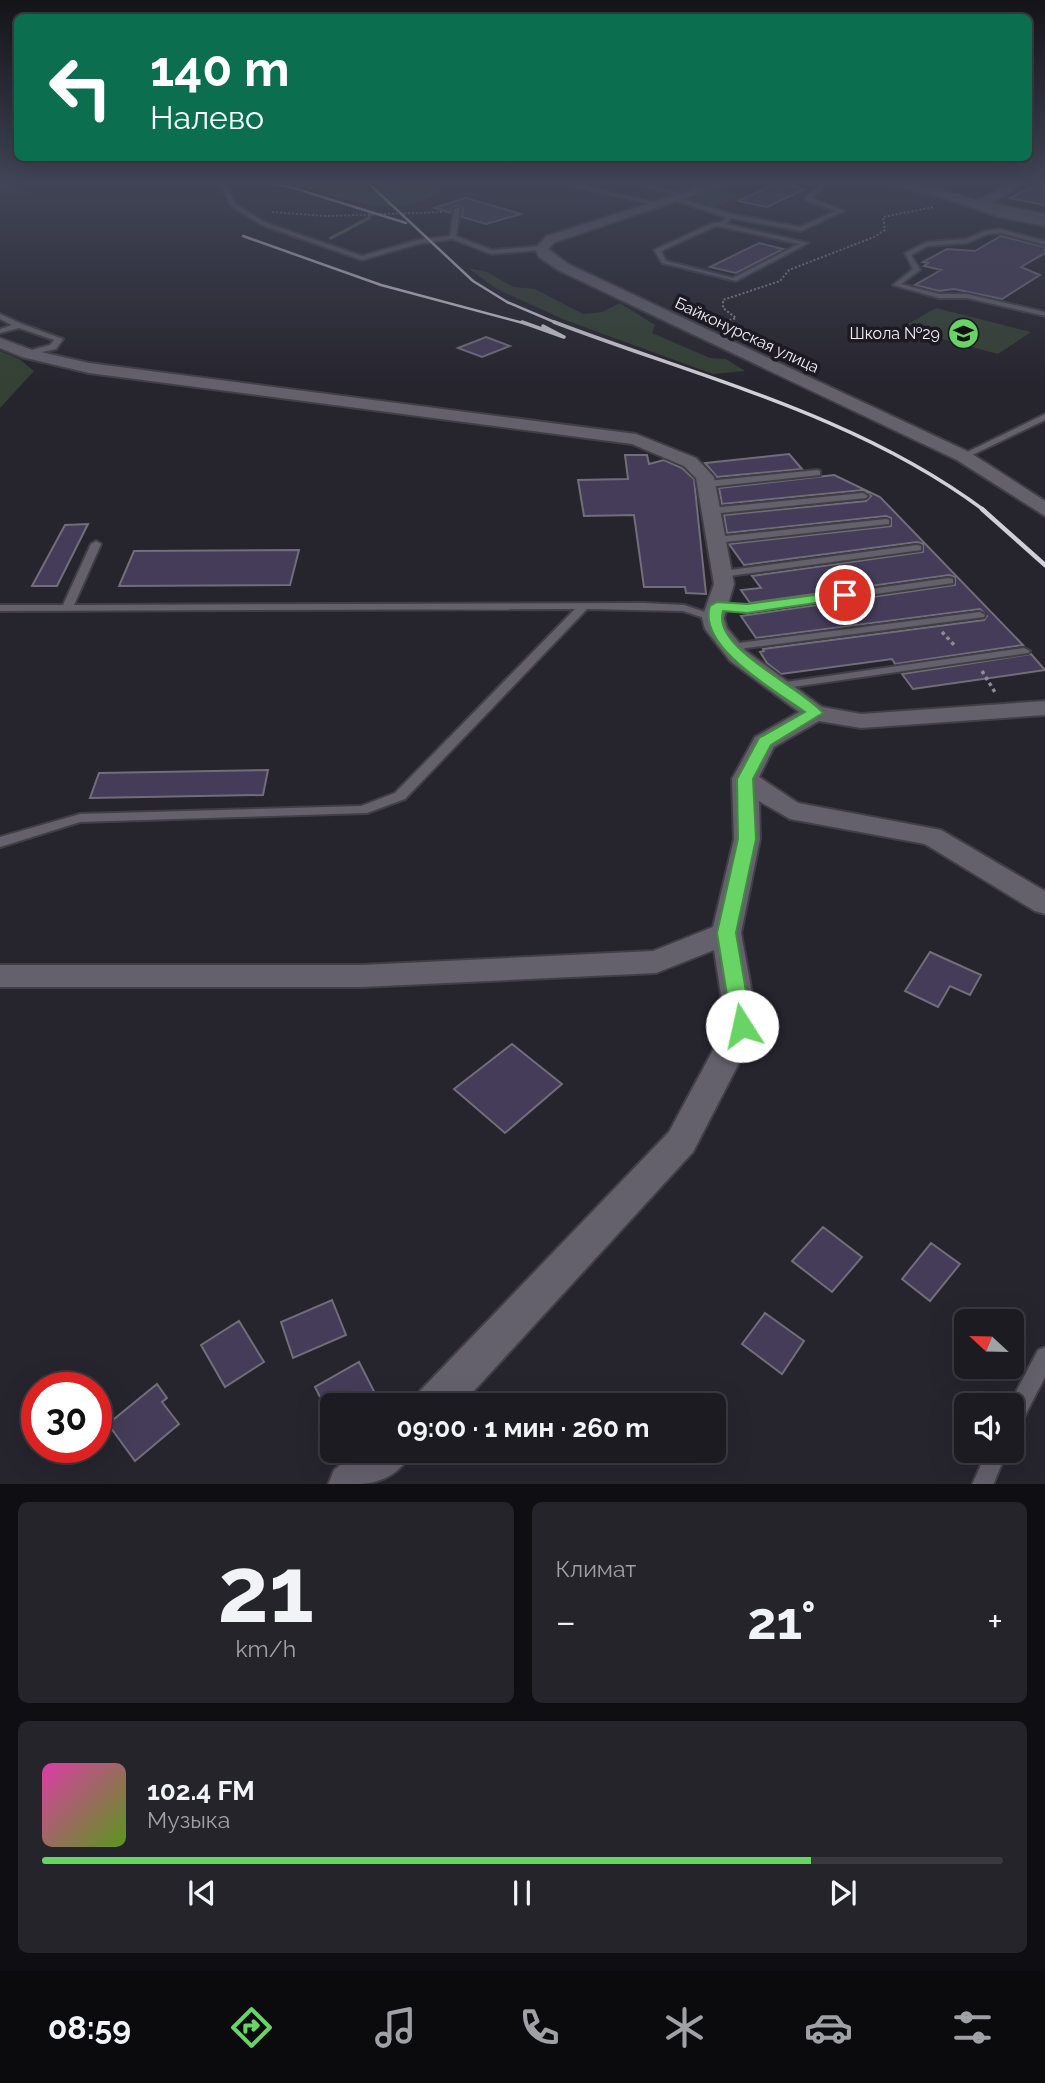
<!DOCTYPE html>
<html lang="ru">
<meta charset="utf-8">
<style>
:root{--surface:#1c1b22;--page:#25242a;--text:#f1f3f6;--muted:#a0a1a5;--line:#3a3940;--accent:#68d465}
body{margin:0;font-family:Raleway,sans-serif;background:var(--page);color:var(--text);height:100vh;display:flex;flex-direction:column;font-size:26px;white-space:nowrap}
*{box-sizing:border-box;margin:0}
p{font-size:23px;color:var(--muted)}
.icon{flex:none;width:38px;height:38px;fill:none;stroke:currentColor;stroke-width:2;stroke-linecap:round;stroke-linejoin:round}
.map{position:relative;height:1484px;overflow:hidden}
.panel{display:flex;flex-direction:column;gap:18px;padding:18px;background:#0f0f13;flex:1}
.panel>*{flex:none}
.top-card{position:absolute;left:14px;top:14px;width:1018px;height:147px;border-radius:10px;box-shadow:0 7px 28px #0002,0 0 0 2px var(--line);background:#0b6e4f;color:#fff;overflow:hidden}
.needle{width:46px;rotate:292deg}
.buttons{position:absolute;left:954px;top:1309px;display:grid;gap:14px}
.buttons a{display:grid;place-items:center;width:70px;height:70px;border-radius:10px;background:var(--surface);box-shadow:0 7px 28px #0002,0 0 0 2px var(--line);font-size:35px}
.speed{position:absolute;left:21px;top:1372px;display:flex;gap:14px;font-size:35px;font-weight:700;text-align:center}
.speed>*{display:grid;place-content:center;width:91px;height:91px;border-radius:50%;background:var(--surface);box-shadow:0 7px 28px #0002,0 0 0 2px var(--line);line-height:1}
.speed .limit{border:10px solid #d22;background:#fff;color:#111}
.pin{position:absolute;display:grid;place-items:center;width:60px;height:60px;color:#fff;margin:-30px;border:4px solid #fff;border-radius:50%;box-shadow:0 2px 7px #0007}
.me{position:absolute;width:77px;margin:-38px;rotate:350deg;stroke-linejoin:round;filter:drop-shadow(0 0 5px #0008)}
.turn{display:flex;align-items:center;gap:24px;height:147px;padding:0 21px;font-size:32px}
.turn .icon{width:91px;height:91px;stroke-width:2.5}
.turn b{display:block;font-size:49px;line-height:60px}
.big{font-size:52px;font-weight:700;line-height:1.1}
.panel .widget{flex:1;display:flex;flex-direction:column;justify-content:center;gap:10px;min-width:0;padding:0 24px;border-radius:10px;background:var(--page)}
.panel .dial{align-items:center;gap:0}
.dial b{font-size:91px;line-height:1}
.song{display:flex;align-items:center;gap:21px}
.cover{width:84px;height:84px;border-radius:10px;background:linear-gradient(135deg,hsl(320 70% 55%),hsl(90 70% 35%))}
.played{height:7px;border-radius:4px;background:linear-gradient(90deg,var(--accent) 80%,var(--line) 80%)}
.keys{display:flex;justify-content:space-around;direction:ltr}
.heat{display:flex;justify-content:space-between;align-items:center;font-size:38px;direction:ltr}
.panel .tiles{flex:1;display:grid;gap:18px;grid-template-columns:1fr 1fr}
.widget:last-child{grid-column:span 2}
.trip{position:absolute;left:320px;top:1393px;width:406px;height:70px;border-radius:10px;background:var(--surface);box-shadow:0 7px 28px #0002,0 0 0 2px var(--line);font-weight:700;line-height:70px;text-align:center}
.menu{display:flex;height:112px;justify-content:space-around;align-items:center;background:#0b0b0e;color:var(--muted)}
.menu .icon{width:49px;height:49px}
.menu .active{color:var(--accent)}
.menu b{font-size:32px;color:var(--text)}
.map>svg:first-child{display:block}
</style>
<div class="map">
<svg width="1045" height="1485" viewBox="0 0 1045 1485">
<rect width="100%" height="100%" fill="#26242d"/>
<path fill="#344133" d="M 278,180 L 440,180 L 443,189 C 396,228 329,191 278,180 Z
M 713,189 L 742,196 L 714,208 L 684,198 Z
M 468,268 L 487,272 L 513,287 L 535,289 L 583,314 L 602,312 L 620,303 L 655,325 L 652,333 L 710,358 L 726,359 L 745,371 L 713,374 L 565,320 L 497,289 Z
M 936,308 L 1031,332 L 998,354 L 901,328 Z
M 0,351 L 19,359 L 34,371 L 0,408 Z"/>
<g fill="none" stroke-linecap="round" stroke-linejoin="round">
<path stroke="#546c52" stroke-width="3.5" d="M 331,238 L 369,218 L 370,214"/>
</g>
<path fill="#453c59" stroke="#716e79" stroke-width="2" d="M 1044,180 L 1045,205 L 1010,198 Z
M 777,183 L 805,189 L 767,207 L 738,201 Z
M 466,198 L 521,214 L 486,224 L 462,217 L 463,209 L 458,205 L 453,207 L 451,213 L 434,208 Z
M 1001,236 L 1045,247 L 1045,253 L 1021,267 L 1040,275 L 1002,299 L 954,289 L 939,291 L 915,285 L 941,270 L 924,266 L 928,263 L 923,262 L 947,249 L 975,251 Z
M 759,243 L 783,249 L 736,273 L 710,267 Z
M 486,337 L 510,346 L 482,357 L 458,348 Z
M 789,454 L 802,469 L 717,477 L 705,463 Z
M 625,455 L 647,455 L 649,464 L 664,460 L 682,468 L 694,479 L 706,594 L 686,593 L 685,587 L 644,587 L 634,515 L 584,516 L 578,480 L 628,479 Z
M 834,475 L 880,497 L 1023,645 L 895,664 L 892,659 L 781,674 L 767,663 L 760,652 L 764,651 L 763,649 L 984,620 L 987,616 L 980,609 L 756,638 L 741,616 L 955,585 L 955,577 L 949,575 L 750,603 L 741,590 L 761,588 L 752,576 L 923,552 L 923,544 L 917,542 L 744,565 L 729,544 L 891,526 L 891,518 L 886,516 L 727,533 L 724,515 L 866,501 L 871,496 L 863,490 L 722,504 L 719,488 Z
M 88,524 L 57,586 L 32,586 L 65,525 Z
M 299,550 L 290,585 L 119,586 L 134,551 Z
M 1031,654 L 1045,670 L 913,689 L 902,674 Z
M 268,770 L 263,795 L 90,798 L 99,773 Z
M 930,952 L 981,975 L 970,995 L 950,986 L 938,1007 L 905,991 Z
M 512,1044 L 562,1084 L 505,1133 L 454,1089 Z
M 823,1227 L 862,1257 L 832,1292 L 792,1261 Z
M 931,1243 L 960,1264 L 930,1301 L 902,1279 Z
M 332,1300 L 346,1335 L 293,1358 L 281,1322 Z
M 765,1313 L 804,1341 L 782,1374 L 742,1344 Z
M 239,1321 L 264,1362 L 225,1387 L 201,1345 Z
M 359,1362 L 381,1405 L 324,1405 L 315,1387 Z
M 157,1384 L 167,1398 L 162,1402 L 179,1424 L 135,1461 L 108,1424 Z"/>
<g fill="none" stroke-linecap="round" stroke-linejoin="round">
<defs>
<path id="service" d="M 203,180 L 211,180 L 226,184 L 235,204 L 266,223 L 362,256 L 417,240 L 450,236 L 454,209 L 457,207 L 460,209 L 456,236 L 492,250 L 541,246 L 544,248 L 541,250 L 491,254 L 452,239 L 418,244 L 362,260 L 262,225 L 231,206 L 222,186 Z
M 547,180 L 556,180 L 662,204 L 659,206 Z
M 618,180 L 627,180 L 688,195 L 685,197 Z
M 799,180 L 808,180 L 825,184 L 825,186 L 811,198 L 844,211 L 801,231 L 731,218 L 726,224 L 808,243 L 736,281 L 662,263 L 654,250 L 713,223 L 721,223 L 726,217 L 673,200 L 675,197 L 731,214 L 800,227 L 836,211 L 805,200 L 805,198 L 819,186 ZM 716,226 L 722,227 L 799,244 L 733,278 L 666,261 L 661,251 Z
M 982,201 L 1045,214 L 1045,218 L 980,204 Z
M 1000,229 L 1045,241 L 1045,245 L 1000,233 L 988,234 L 967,243 L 928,246 L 911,255 L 920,270 L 901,284 L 939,294 L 967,294 L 1045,312 L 1045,316 L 967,298 L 939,298 L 893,285 L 913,269 L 905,253 L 927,242 L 966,239 L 985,231 Z
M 0,314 L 22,324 L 63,339 L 56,349 L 24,356 L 24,352 L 50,345 L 54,340 L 19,328 L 0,333 L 0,329 L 12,325 L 0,319 Z
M 1045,414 L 1045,420 L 966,458 L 959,456 Z
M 817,470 L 820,471 L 820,475 L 708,487 L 703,484 L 708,481 Z
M 863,493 L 868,496 L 866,498 L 711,514 L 706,511 L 711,508 Z
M 886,519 L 889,520 L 889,524 L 716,543 L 711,540 L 716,537 Z
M 96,541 L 101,544 L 74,605 L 644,603 L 684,605 L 717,616 L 718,618 L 713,621 L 683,611 L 587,609 L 405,799 L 367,813 L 80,822 L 0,847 L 0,837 L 80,814 L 361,806 L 395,793 L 575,609 L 0,611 L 0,605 L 63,605 L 91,544 Z
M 917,545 L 921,546 L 921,550 L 722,577 L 717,574 L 722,571 Z
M 949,578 L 953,579 L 953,583 L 747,612 L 717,609 L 712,606 L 717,603 L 747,606 Z
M 980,612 L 985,615 L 984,617 L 731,650 L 725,647 L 731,644 Z
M 1024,648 L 1030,651 L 1028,653 L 779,689 L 773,686 L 779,683 Z
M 1045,1347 L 1045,1377 L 1019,1427 L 1012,1430 L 1012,1405 L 1009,1405 L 1038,1350 Z
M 987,1451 L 1007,1451 L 993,1485 L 972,1485 Z"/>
<path id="minor" d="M 723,180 L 739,180 L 555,242 L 548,249 L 568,264 L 969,452 L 1045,501 L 1045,516 L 957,460 L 558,270 L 539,257 L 535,248 L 547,236 Z
M 867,180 C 904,177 943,190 977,201 L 1018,180 L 1031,180 L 987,205 L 1045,218 L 1045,226 L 999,217 L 941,197 Z
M 0,338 L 32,350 L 89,363 L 636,434 L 696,458 L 714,477 L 734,584 L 724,618 L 727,628 L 746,651 L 822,707 L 861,714 L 1045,701 L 1045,715 L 861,728 L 819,721 L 774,747 L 759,777 L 798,803 L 941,830 L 1045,891 L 1045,914 L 1035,911 L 925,844 L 790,819 L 759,801 L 760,839 L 741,933 L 758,1026 L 693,1152 L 461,1405 L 414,1405 L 420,1391 L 669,1132 L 726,1026 L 714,950 L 656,973 L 362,987 L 0,987 L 0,965 L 362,965 L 653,951 L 713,927 L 734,839 L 732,779 L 755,737 L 799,712 L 730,661 L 705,629 L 702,618 L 714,584 L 696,478 L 684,466 L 632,444 L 89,373 L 22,357 L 0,348 Z
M 358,1451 L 412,1451 C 395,1485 366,1485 328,1485 L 334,1470 Z"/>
</defs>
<use href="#service" stroke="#413f46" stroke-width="4"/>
<use href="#minor" stroke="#413f46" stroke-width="4"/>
<path stroke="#8e8c93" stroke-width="2" stroke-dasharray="2 2" stroke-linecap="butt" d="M 272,212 L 326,216 L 442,212
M 718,324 L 736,318 L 723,308 L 723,300 L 780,281 L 789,270 L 874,237 L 885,230 L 883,217 L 934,207"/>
<path stroke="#8e8c93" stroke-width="2.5" stroke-dasharray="2.5 2.5" stroke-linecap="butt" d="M 718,324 L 723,322"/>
<path stroke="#8e8c93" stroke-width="3.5" stroke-dasharray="3.5 3.5" stroke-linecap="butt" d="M 942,632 L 956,647
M 982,671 L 996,694"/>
<use href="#service" fill="#64616c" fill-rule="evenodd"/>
<use href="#minor" fill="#64616c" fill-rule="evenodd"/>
<path stroke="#d2d0d7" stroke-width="2.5" d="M 253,180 L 287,186 L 406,223
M 365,180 L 473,281 L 507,302 L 559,324
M 243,236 L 381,285 L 527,324"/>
<path stroke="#d2d0d7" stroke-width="3.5" d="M 522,322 L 564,337 L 543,326
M 554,322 C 701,378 857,415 985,511"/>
<path stroke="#d2d0d7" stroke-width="4.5" d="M 982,509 L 1045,565"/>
</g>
<linearGradient id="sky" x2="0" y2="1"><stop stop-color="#151419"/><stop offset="0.47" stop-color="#414557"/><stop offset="1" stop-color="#414557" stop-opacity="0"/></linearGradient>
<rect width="1045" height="387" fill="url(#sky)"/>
<path fill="#68d465" stroke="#448a42" stroke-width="2" d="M 845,591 L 850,592 L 850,598 L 747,613 L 723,611 C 711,648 803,688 823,713 L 771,745 L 753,779 L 756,839 L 736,933 L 752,1026 L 749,1031 L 735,1031 L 732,1026 L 717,933 L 738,839 L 737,779 L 759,738 L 805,712 C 776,691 697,647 710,606 L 717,602 L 747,604 Z"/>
<defs>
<symbol id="school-disc" viewBox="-11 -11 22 22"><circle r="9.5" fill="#68d465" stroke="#1d1a23"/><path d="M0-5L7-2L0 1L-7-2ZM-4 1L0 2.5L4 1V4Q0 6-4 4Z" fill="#111"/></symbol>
</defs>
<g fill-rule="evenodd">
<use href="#school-disc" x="946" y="316" width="35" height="35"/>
</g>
<g text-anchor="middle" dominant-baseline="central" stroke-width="7" stroke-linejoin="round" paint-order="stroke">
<g font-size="16" fill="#f1eff5" stroke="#1d1a23" text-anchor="end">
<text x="940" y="333">Школа №29</text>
</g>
<g font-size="16" fill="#f1eff5" stroke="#1d1a23">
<text transform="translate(747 335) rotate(25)">Байконурская улица</text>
</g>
</g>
</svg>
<div class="buttons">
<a><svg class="needle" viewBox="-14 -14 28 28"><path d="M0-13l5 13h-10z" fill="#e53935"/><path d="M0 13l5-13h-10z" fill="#a0a1a5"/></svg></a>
<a><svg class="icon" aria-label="sound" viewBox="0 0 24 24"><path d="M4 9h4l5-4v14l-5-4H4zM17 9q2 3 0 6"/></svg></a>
</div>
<div class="speed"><div class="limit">30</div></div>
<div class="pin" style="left:845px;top:595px;background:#d93025"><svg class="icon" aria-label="arrive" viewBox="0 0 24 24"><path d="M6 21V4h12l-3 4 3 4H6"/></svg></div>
<svg class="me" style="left:742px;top:1026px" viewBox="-20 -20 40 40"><circle r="19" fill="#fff"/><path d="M0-13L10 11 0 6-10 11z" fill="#68d465"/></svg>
<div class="trip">09:00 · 1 мин · 260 m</div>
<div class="top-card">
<div class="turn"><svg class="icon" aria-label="left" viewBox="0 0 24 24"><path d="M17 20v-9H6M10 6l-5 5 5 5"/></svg><div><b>140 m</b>Налево</div></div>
</div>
</div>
<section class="panel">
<div class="tiles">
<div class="widget dial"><b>21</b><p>km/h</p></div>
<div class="widget"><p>Климат</p>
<div class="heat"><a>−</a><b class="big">21°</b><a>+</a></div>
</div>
<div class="widget">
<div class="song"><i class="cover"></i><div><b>102.4 FM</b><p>Музыка</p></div></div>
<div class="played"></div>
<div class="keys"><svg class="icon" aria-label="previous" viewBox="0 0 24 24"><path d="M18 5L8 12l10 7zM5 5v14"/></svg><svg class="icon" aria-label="pause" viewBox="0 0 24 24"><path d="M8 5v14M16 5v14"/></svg><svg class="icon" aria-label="next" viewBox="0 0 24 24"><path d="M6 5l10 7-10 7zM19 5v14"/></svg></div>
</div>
</div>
</section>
<nav class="menu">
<b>08:59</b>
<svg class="icon active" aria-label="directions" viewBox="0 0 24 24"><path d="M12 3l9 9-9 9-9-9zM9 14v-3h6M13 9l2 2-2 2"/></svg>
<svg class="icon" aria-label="music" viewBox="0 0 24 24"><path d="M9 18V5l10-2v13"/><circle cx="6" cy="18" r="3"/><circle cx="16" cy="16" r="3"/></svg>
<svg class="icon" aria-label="phone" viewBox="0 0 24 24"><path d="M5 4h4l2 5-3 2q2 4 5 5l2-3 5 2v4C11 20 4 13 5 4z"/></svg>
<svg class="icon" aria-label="climate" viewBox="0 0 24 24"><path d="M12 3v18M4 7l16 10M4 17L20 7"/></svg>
<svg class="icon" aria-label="car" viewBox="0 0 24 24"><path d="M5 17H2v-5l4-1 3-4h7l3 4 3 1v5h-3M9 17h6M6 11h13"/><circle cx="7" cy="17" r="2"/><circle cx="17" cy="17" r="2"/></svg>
<svg class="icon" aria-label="filters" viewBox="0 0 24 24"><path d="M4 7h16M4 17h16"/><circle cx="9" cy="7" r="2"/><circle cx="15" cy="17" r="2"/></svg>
</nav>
